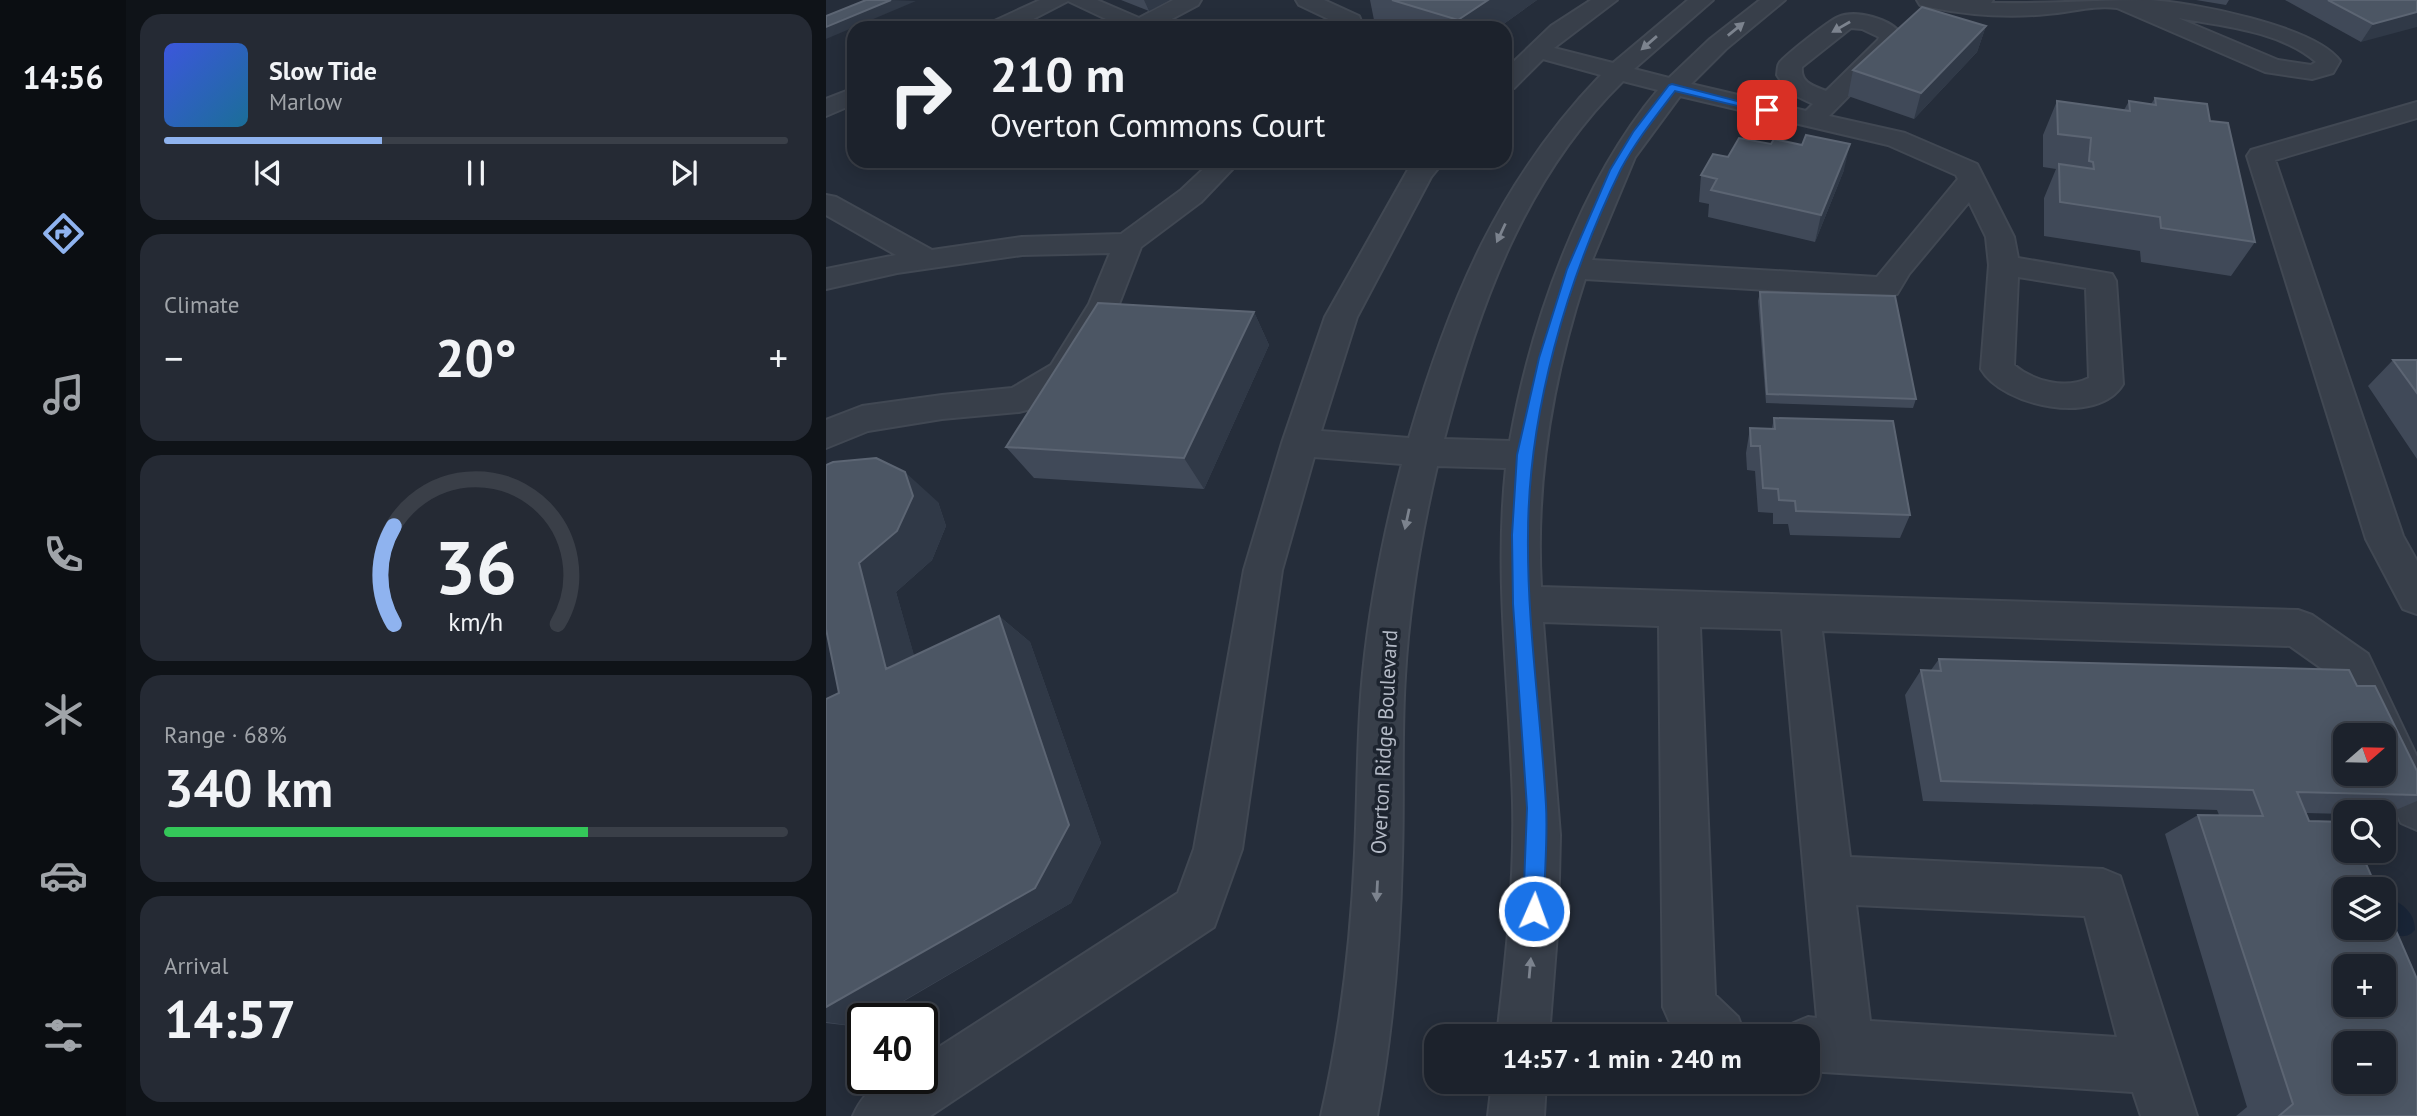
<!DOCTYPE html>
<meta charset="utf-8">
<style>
:root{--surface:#1c222c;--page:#252a34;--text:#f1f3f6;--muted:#a0a4a9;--line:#3a3f48;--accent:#8fb3ef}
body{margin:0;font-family:"PT Sans",sans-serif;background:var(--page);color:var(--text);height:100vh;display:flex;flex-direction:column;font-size:26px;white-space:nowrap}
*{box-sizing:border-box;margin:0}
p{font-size:23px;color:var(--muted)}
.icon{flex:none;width:38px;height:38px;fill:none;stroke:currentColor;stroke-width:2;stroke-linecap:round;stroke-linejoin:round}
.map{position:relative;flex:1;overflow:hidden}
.panel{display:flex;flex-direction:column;gap:14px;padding:14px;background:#0f1318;width:700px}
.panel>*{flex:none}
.guide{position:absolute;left:21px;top:21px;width:665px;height:147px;border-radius:21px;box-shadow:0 4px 18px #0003,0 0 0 2px var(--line);background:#1c222c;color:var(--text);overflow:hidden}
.needle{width:46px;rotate:70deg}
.controls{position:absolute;left:1507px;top:723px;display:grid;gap:14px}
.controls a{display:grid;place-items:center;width:63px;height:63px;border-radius:14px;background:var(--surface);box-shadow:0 4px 18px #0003,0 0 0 2px var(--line);font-size:35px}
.speed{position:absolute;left:21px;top:1003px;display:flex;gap:14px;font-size:35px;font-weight:700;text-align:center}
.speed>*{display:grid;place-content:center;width:91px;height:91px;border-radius:50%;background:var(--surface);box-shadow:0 4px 18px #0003,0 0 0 2px var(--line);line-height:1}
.speed .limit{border:4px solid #111;border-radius:10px;background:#fff;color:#111}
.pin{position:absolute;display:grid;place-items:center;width:60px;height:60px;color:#fff;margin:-30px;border-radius:14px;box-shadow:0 4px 10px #0006}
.me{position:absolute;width:77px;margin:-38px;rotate:2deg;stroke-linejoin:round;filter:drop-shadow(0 0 5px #0008)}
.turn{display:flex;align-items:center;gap:24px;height:147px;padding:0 28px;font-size:32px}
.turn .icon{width:91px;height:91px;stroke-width:2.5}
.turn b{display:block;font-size:49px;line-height:60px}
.big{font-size:52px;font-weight:700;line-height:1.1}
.panel .tile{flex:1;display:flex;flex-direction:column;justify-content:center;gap:10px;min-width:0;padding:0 24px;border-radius:21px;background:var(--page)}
.panel .dial{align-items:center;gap:0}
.dial svg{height:182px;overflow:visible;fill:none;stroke:var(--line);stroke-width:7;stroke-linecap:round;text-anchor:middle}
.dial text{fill:var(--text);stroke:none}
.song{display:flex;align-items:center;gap:21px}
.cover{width:84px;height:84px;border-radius:10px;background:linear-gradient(135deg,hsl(230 70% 55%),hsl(200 70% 35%))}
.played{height:7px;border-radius:4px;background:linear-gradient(90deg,var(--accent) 35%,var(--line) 35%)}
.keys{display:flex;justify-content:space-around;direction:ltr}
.heat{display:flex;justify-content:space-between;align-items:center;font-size:38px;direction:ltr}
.charge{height:10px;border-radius:5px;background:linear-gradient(90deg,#34c759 68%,var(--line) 0)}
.trip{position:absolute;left:598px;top:1024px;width:396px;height:70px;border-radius:21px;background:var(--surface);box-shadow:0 4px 18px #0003,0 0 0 2px var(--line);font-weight:700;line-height:70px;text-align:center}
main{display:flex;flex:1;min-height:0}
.tabs{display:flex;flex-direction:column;width:126px;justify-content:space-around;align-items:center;background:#0b0e12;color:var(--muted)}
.tabs .icon{width:49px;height:49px}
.tabs .active{color:var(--accent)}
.tabs b{font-size:32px;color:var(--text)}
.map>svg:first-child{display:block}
</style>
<main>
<nav class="tabs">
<b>14:56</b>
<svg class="icon active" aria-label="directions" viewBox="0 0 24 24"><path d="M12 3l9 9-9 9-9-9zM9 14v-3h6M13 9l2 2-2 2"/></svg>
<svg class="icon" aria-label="music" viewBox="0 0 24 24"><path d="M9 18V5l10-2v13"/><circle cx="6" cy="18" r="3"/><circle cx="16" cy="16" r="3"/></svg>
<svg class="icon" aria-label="phone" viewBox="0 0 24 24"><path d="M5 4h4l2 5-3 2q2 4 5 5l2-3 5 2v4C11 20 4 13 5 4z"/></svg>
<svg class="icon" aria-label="climate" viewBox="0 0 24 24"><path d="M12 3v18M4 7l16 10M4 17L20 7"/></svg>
<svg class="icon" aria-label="car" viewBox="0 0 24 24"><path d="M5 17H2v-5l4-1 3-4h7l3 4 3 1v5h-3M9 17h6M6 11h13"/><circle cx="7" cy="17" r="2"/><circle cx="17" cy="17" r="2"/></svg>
<svg class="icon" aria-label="filters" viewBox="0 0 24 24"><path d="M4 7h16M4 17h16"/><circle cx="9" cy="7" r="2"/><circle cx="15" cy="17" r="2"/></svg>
</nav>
<section class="panel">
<div class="tile">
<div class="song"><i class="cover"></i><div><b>Slow Tide</b><p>Marlow</p></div></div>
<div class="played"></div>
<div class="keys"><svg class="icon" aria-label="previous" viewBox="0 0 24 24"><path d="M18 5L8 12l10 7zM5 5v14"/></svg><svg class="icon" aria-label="pause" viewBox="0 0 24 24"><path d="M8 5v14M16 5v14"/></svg><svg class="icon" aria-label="next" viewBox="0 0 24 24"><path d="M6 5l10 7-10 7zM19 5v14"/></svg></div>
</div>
<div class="tile"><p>Climate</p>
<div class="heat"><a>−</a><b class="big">20°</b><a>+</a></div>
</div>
<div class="tile dial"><svg viewBox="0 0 100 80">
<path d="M14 69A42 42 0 1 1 86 69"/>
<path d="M14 69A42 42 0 0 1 14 26" stroke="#8fb3ef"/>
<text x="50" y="56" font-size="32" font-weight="700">36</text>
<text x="50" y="72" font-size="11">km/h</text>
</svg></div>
<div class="tile"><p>Range · 68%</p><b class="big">340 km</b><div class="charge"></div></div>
<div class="tile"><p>Arrival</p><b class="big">14:57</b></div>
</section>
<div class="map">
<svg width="1591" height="1116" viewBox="0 0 1591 1116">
<rect width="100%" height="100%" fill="#252d3a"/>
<path fill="#192537" d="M 1558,895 C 1574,902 1589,911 1589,930 C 1579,941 1570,935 1557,930 Z"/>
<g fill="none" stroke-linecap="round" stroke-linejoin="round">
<defs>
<path id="minor" d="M 214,0 L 271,0 L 313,18 L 347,0 L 375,0 L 372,5 L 329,28 L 299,28 L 242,1 L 190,28 L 161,28 L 164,23 Z
M 470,0 L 498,0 L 533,16 L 538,28 L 516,28 L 515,25 L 473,5 Z
M 765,0 L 791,0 L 728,48 L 787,63 L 862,0 L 887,0 L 808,69 L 843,78 L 884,39 L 934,0 L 959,0 L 900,49 L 865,84 L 980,111 L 987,104 L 962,92 L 951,75 C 952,69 951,64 956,60 C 965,51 1001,22 1012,17 C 1030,9 1065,19 1076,35 L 1071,47 L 1003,116 L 1079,133 L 1151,164 L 1188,237 L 1192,258 L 1286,274 L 1290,281 L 1297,384 C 1272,427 1176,406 1155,369 L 1163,265 L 1160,237 L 1143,202 L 1083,274 L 1071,294 L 1060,297 L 759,279 C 726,380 709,481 715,587 L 1472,610 L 1486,615 L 1542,654 L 1591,757 L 1591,830 L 1575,823 L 1553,774 L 1558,774 L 1558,735 L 1536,735 L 1512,680 L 1464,646 L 996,631 L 1024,857 L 1277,869 L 1294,876 L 1371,1116 L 1315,1116 L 1307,1092 L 982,1071 L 982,1036 L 959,1036 L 963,1025 L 982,1017 L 991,1018 L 956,629 L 874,627 L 889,995 L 912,1017 L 919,1036 L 855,1036 L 845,1025 L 837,1007 L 833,626 L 717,622 L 734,835 L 732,921 L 723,1036 L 671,1036 C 680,959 689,881 687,802 C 684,690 668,580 680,468 L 611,466 C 595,535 583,605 579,676 C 575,736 578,797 576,857 C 574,944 567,1030 551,1116 L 495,1116 C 515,1029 525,942 529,853 C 532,793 531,732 537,673 C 544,602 558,533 576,464 L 488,457 L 456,570 L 416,849 L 388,927 L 104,1116 L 27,1116 C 42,1082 62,1078 96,1078 L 96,1058 L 352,893 L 368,849 L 418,570 L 456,443 L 499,317 L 583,168 L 590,161 L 618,161 L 605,177 L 531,317 L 495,431 L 583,438 C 624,298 673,181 775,75 L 717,59 L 688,88 L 679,90 L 679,70 L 725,26 ZM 1025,28 L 1036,29 L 1053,37 L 1052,40 L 1000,91 C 988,86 974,83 976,67 ZM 797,81 L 832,90 C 754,183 705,322 684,441 L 618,439 C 652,308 698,178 797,81 ZM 854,96 L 1062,145 L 1130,175 L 1132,179 L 1051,277 L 766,260 L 809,157 ZM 1192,277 L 1260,288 L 1263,378 C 1239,390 1207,381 1188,365 ZM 1030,905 L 1259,916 L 1291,1037 L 1044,1021 Z
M 1091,0 L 1167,0 L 1165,3 C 1217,4 1269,0 1322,0 C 1365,2 1489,26 1514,61 L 1507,73 L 1486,79 L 1439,72 L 1291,8 C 1267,5 1246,12 1221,14 C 1180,18 1142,15 1102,7 L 1094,5 ZM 1352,18 C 1396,26 1455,31 1490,62 L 1485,65 L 1452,60 Z
M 28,88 L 28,104 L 0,116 L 0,99 Z
M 1591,102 L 1591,118 L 1449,160 L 1577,536 L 1591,561 L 1591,614 L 1577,609 L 1540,539 L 1421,156 L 1425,150 Z
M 386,161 L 414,161 L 375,202 L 315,247 L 293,304 L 249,381 L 205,409 L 193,412 L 116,419 L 42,431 L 0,448 L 0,420 L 36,406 L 116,395 L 186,388 L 225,365 L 263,304 L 284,253 L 196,255 L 71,273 L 0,289 L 0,269 L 70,255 L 0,215 L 0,195 L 10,197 L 106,250 L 196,237 L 295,234 L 355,190 Z
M 666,1082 L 720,1082 L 718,1116 L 662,1116 Z"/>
</defs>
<use href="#minor" stroke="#414853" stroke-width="4"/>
<use href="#minor" fill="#383f4a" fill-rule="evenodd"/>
</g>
<path fill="#404958" d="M 295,0 L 344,0 L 323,11 Z
M 544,0 L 711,0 L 672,28 L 560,28 L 549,25 Z
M 1370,0 L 1403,0 L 1400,5 Z
M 1459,0 L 1590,0 L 1535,42 Z
M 1160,26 L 1151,52 L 1088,119 L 1022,96 L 1027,70 Z
M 1329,98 L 1384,121 L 1429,242 L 1405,276 L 1315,262 L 1314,251 L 1218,236 L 1218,198 L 1230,169 L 1217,167 L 1217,135 L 1231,101 L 1298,110 L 1303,101 L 1325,104 Z
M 902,157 L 1018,170 L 989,242 L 882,217 L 883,204 L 873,202 L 875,175 Z
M 934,292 L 1090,399 L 1087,408 L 940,403 L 932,301 Z
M 428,312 L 443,345 L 378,489 L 208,478 L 180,447 Z
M 1567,360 L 1591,360 L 1591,459 L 1542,386 Z
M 948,418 L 1084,515 L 1074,538 L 964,535 L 962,524 L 947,524 L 947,513 L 932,512 L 929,471 L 921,470 L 920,453 L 924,428 L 946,428 Z
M 112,502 L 120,526 L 106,560 L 70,592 L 88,656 L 173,616 L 204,642 L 275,843 L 245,903 L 34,1027 L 0,1023 L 0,699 L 13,693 Z
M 1113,659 L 1531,686 L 1591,771 L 1591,801 L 1558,815 L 1558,812 L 1519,812 L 1519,814 L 1480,813 L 1591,1116 L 1410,1116 L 1421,1107 L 1339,834 L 1372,815 L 1393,815 L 1391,810 L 1097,801 L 1079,695 L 1095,670 L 1105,670 Z"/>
<path fill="#303947" d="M 65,0 L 90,1 L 0,39 L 0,27 Z
M 318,0 L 344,0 L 323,11 Z
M 662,0 L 711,0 L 672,28 L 633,28 L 632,20 Z
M 1591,12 L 1591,27 L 1535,42 L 1547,24 Z
M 1160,26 L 1151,52 L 1088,119 L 1095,93 Z
M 1024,144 L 1018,170 L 989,242 L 995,215 Z
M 428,312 L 443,345 L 378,489 L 358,458 Z
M 79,472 L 112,502 L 120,526 L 106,560 L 70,592 L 99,694 L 60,669 L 33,563 Z
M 173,616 L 204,642 L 275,843 L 245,903 L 48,1018 L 37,1018 L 37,1025 L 34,1027 L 0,1022 L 0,1007 Z"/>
<path fill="#4c5664" stroke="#5c6573" stroke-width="2" fill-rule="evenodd" d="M 40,0 L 65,0 L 0,27 L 0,16 Z
M 566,0 L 662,0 L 632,20 Z
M 1502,0 L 1590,0 L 1591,1 L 1591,12 L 1547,24 Z
M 1096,7 L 1160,26 L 1095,93 L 1027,70 Z
M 1329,98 L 1381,104 L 1384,121 L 1402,123 L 1429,242 L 1335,228 L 1334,217 L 1234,202 L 1233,164 L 1268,169 L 1267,162 L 1263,161 L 1265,138 L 1232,134 L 1231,101 L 1304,111 L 1303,101 L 1330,105 Z
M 980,135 L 1024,144 L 995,215 L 885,190 L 891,179 L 875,175 L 887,154 L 902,157 L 913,138 L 945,144 L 948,139 L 976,145 Z
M 934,292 L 1069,296 L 1090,399 L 941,394 Z
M 272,303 L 428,312 L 358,458 L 180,447 Z
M 1567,360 L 1591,360 L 1591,393 Z
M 948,418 L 1067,421 L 1084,515 L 970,511 L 969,501 L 953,500 L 952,489 L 937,488 L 934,446 L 925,446 L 924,428 L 949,429 Z
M 50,458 L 79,472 L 87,496 L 71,531 L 33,563 L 60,669 L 173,616 L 243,825 L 209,888 L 0,1007 L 0,699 L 13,693 L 0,629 L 0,465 L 7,462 Z
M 1113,659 L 1523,670 L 1531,686 L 1549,686 L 1591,771 L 1591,795 L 1471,792 L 1483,821 L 1519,822 L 1519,850 L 1534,850 L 1551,889 L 1519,889 L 1519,928 L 1558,928 L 1558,903 L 1591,979 L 1591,1116 L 1453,1116 L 1467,1104 L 1372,815 L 1437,816 L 1427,790 L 1115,781 L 1095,670 L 1115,671 ZM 1519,735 L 1558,735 L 1558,774 L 1519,774 ZM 1519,966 L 1558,966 L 1558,1004 L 1519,1004 ZM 1519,1043 L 1558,1043 L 1558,1082 L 1519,1082 Z"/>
<defs><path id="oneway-solid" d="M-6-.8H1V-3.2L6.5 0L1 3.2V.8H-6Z" transform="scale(1.75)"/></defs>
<g fill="#7c838e">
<use href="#oneway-solid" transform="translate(1015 27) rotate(150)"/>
<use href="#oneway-solid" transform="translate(910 29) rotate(-39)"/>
<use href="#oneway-solid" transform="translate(823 43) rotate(139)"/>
<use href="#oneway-solid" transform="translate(675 233) rotate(115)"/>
<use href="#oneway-solid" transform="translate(581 519) rotate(102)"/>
<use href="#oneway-solid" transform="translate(551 891) rotate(93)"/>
<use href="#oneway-solid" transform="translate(704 968) rotate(-85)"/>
</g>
<path fill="#1a73e8" stroke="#114b97" stroke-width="2" d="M 846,84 L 946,110 L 941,113 L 849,91 C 830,116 810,141 795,169 C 741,279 702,413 702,536 C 701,626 715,715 720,805 C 722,840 718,876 718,911 L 715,918 L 708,921 L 700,918 L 697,911 L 701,808 L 687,604 L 686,535 L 691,455 L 713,358 L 741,269 L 784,170 L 807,132 L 843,85 Z"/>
<g text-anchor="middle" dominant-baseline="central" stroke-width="7" stroke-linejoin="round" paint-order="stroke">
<g font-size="21" fill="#b4bac6" stroke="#1d242f">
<text transform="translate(558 742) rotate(-87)">Overton Ridge Boulevard</text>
</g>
</g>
</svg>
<div class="controls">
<a><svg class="needle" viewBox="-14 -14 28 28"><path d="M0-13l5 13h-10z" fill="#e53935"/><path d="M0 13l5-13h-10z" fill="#a0a4a9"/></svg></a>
<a><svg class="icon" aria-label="search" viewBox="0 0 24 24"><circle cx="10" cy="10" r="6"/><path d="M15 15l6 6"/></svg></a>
<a><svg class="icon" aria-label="layers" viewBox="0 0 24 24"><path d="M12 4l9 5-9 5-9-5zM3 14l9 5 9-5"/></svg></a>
<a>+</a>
<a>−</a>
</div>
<div class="speed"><div class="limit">40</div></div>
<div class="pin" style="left:941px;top:110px;background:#d93025"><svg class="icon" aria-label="arrive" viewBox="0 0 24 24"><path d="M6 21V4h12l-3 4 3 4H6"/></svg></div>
<svg class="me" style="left:708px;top:911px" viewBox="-20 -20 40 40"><circle r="17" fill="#1a73e8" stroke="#fff" stroke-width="3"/><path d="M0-11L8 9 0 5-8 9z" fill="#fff"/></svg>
<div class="trip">14:57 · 1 min · 240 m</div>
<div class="guide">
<div class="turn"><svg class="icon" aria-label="right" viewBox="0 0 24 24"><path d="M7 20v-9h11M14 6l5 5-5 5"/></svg><div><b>210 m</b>Overton Commons Court</div></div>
</div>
</div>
</main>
